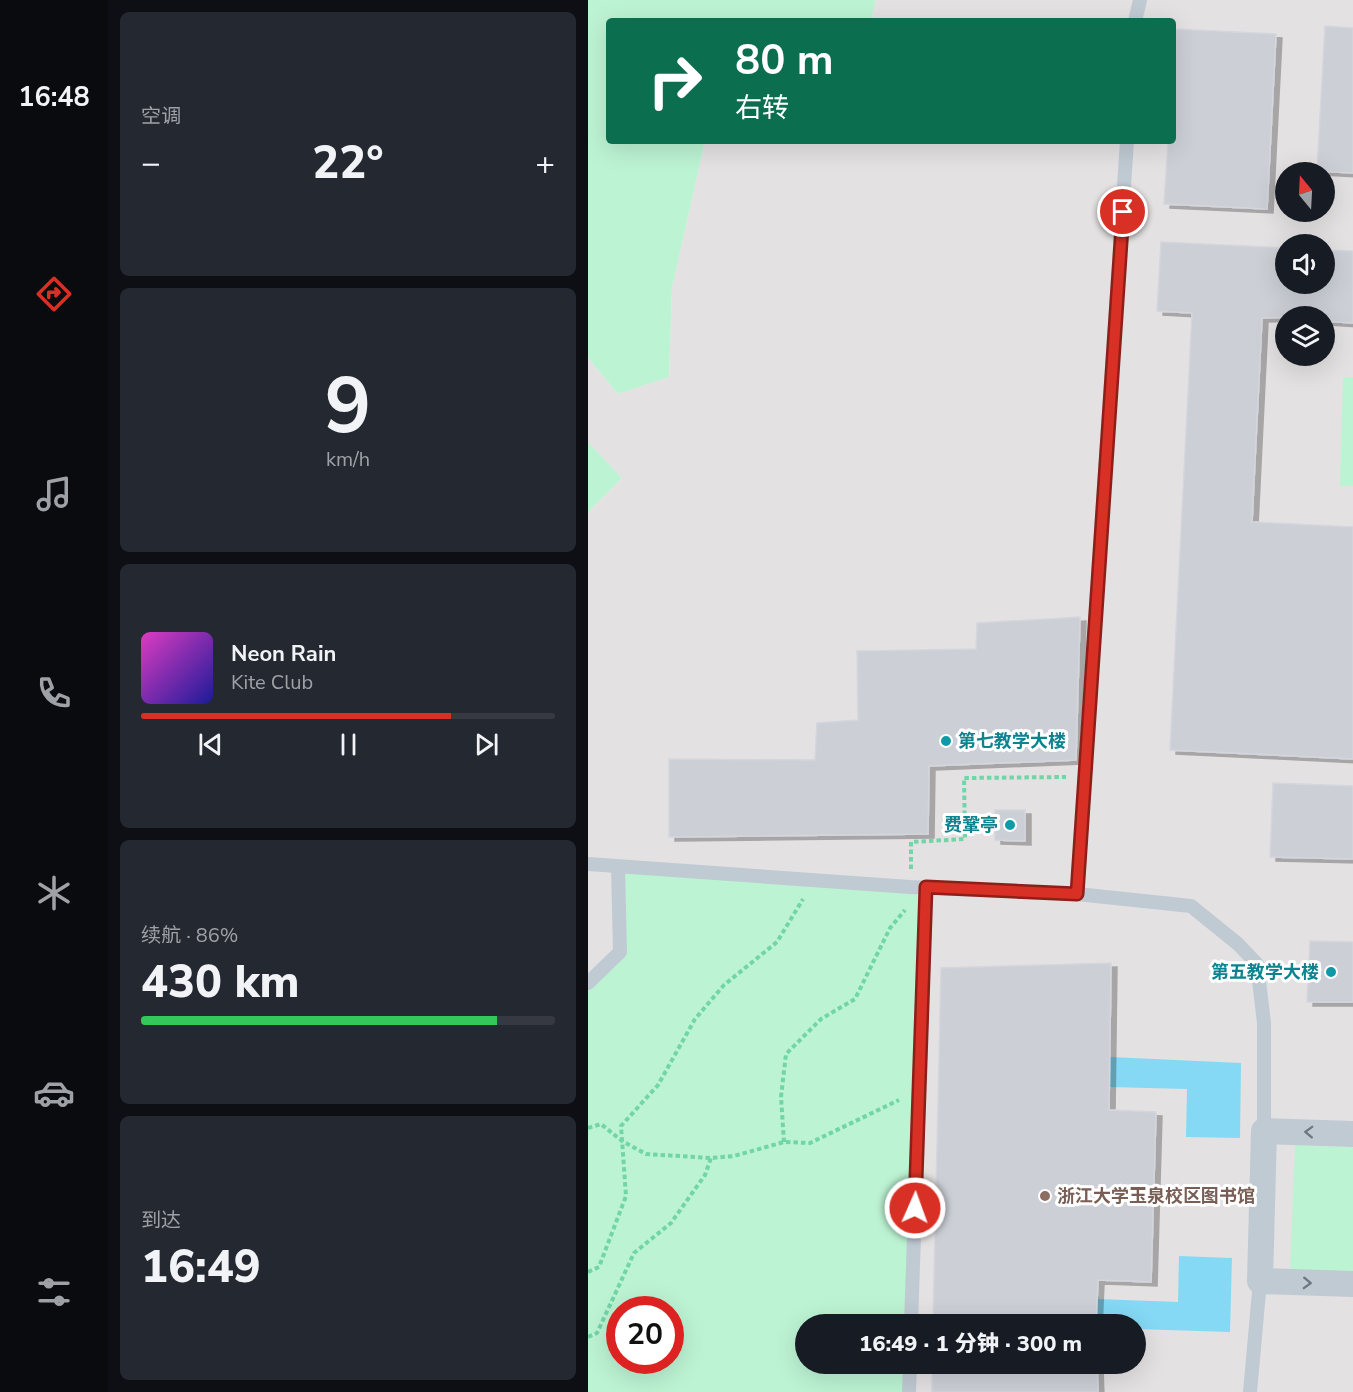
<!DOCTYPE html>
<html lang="zh">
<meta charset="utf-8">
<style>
:root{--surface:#171b24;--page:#242831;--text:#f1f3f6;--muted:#9ea1a6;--line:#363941;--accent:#d93025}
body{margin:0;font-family:"Nunito Sans","Noto Sans SC",sans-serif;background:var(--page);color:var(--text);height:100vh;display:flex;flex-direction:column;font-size:22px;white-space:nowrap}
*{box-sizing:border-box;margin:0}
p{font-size:20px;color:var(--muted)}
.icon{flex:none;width:33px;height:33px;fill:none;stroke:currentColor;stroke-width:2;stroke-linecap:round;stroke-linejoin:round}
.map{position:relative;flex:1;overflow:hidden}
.panel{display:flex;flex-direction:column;gap:12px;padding:12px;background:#0d0f14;width:480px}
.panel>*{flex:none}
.banner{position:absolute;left:18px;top:18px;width:570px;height:126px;border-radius:6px;box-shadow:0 6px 24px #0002;background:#0b6e4f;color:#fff;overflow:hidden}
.needle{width:39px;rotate:342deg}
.fabs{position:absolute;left:687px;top:162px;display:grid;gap:12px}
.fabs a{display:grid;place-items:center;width:60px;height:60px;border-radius:50%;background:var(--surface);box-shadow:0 6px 24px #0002;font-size:30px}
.speed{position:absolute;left:18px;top:1296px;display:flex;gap:12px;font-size:30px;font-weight:700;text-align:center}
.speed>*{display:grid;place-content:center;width:78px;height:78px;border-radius:50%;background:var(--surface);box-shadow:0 6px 24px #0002;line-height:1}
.speed .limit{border:9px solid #d22;background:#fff;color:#111}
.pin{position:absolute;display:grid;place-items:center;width:51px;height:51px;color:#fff;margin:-26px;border:3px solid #fff;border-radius:50%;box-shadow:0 2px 6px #0007}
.me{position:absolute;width:66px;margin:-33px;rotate:2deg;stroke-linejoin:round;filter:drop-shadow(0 0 4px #0008)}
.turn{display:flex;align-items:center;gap:21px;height:126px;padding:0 30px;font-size:27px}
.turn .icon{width:78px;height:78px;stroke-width:2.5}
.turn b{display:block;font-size:42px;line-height:51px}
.big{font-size:45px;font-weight:800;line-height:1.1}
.panel .widget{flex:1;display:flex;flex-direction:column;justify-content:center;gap:9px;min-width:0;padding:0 21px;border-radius:9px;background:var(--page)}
.panel .dial{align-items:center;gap:0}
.dial b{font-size:78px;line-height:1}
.song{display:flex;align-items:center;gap:18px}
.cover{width:72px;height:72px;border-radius:9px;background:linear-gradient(135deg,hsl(310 70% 55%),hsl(240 70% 35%))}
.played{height:6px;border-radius:3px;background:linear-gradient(90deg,var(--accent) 75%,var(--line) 75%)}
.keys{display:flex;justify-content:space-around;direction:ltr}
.heat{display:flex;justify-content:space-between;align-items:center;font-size:33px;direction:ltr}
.charge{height:9px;border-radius:4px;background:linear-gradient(90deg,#34c759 86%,var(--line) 0)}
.trip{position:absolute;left:207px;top:1314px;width:351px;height:60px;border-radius:30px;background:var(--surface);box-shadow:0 6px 24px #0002;font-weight:800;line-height:60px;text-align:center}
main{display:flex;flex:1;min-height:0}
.menu{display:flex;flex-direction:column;width:108px;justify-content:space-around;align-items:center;background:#090b0e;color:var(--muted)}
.menu .icon{width:42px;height:42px}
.menu .on{color:var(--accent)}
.menu b{font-size:27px;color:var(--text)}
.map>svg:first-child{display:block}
</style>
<main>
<nav class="menu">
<b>16:48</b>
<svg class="icon on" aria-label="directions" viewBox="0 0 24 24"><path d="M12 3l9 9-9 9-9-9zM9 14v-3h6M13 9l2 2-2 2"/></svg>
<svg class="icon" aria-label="music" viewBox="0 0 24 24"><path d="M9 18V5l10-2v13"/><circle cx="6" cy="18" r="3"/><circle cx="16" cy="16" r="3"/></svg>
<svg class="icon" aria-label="phone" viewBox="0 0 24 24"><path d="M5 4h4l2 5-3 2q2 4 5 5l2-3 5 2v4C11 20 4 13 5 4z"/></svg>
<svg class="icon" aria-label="climate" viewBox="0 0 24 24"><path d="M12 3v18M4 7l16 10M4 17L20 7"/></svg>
<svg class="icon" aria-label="car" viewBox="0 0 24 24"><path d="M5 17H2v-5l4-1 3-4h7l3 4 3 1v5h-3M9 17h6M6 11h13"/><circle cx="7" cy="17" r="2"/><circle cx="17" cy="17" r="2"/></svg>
<svg class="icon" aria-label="filters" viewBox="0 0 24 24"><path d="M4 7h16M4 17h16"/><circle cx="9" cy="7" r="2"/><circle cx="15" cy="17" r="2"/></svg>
</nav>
<section class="panel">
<div class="widget"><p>空调</p>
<div class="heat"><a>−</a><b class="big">22°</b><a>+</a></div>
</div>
<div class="widget dial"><b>9</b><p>km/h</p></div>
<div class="widget">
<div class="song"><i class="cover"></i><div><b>Neon Rain</b><p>Kite Club</p></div></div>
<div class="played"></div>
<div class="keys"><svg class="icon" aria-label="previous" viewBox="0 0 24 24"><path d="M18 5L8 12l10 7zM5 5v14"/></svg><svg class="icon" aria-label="pause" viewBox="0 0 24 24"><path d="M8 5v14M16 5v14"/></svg><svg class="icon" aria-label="next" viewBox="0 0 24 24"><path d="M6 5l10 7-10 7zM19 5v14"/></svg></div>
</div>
<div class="widget"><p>续航 · 86%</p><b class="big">430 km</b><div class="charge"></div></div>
<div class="widget"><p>到达</p><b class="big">16:49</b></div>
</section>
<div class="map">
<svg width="765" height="1392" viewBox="0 0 765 1392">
<defs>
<filter id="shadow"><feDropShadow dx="6" dy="4" stdDeviation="0" flood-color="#0004"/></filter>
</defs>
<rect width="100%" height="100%" fill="#f3f0f0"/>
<path fill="#e4e1e2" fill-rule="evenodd" d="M 288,0 L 765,0 L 765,1392 L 0,1392 L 0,512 L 34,478 L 0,442 L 0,358 L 30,394 L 81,377 L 84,288 L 117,141 L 585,141 L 585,21 L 283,21 ZM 698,172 L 736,172 L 736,212 L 698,212 ZM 698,244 L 736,244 L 736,284 L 698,284 ZM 698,316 L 736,316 L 736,356 L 698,356 ZM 32,1310 L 82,1310 L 82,1360 L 32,1360 ZM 218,1324 L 548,1324 L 548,1364 L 218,1364 Z"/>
<path fill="#bcf3d3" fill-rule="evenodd" d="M 0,0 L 288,0 L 283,21 L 21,21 L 21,141 L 117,141 L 84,288 L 81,377 L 30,394 L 0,358 Z
M 755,377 L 765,377 L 765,486 L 752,486 Z
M 0,442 L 34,478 L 0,512 Z
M 30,867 L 338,887 L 323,1324 L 218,1324 L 218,1364 L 322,1364 L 321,1392 L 0,1392 L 0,983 L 32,951 ZM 32,1310 L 82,1310 L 82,1360 L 32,1360 Z
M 707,1145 L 765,1147 L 765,1274 L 702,1272 Z"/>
<path fill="#85d9f4" d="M 522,1057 L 653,1063 L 652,1138 L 598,1137 L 599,1089 L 521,1087 Z
M 591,1256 L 644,1258 L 642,1332 L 548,1329 L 548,1324 L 508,1324 L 509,1299 L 590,1302 Z"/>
<path fill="#cccfd6" stroke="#d4d6dd" stroke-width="1.5" filter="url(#shadow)" d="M 737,26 L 765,28 L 765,173 L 729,171 Z
M 586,29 L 688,34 L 679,209 L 576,204 L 580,141 L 585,141 Z
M 573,242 L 698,248 L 698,284 L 736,284 L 736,250 L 765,251 L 765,323 L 736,321 L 736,316 L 674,318 L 664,522 L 765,527 L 765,759 L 582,750 L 604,313 L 569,311 Z
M 492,617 L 488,760 L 341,766 L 340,834 L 81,837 L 81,759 L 227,760 L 229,723 L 270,720 L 269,651 L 388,649 L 389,623 Z
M 685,783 L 765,786 L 765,859 L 682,857 Z
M 407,810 L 437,810 L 437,841 L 407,840 Z
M 722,941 L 765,942 L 765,1002 L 719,1002 Z
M 523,963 L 521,1110 L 568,1112 L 563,1282 L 510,1280 L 508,1324 L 345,1324 L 353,968 Z
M 344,1364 L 509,1364 L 510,1392 L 344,1392 Z"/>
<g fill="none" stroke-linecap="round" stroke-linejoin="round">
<path stroke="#71d5a7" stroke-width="4" stroke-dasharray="4.5 3" stroke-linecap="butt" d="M 323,869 L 323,842 L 377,839 L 376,778 L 478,777
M 0,1128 L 13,1124 L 34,1141 L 58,1154 L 123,1158 L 146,1156 L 196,1142 L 222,1143 L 311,1100
M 196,1142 L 193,1097 L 198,1054 L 233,1019 L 267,999 L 302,928 L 317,910
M 0,1272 L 11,1267 L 38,1196 L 33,1126 L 70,1085 L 107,1019 L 136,985 L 189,942 L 215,899
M 0,1337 L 9,1333 L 46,1253 L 83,1223 L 117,1175 L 123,1158"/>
<path stroke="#c0cad3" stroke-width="14" d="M 547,21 L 552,0
M 0,864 L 322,887 L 489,894 L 603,906 L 650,944 L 669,964 L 676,1023 L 676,1131
M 489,894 L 539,141
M 0,983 L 32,952 L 30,867
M 323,1324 L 338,887
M 321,1392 L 322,1364
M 662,1392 L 672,1281"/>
<path stroke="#c0cad3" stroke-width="26" d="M 765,1134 L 676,1131 L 672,1281 L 765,1284"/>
</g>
<defs><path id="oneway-chevron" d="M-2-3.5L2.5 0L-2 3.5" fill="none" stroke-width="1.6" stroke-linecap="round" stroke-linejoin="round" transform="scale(1.5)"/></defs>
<g stroke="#6b7782">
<use href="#oneway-chevron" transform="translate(721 1132) rotate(-178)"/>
<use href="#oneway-chevron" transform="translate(719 1283) rotate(2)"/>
</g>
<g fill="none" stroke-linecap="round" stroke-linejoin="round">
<defs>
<path id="route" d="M 327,1208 L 338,887 L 489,894 L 535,212"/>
</defs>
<use href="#route" stroke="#8d1f18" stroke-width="15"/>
<use href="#route" stroke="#d93025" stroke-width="10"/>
</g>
<g fill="#0f9aa8" stroke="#fff" stroke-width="2">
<circle cx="358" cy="741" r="6"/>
<circle cx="422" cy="825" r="6"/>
<circle cx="743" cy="972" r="6"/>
</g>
<circle fill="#8d6e63" stroke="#fff" stroke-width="2" cx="457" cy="1196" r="6"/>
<g text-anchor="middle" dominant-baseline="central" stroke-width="6" stroke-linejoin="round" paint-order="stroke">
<g font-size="18" font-weight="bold" fill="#0d838f" stroke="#fff" text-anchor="end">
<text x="370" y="741" text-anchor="start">第七教学大楼</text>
<text x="410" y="825">费鞏亭</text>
<text x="731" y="972">第五教学大楼</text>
</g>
<g font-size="18" font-weight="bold" fill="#785e54" stroke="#fff" text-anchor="start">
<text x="469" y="1196">浙江大学玉泉校区图书馆</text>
</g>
</g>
</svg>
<div class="fabs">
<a><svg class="needle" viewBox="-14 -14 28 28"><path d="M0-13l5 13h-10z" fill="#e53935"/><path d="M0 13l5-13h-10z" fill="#9ea1a6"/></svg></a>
<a><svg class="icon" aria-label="sound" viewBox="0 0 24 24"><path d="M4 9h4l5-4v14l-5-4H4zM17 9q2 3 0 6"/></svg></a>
<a><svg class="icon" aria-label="layers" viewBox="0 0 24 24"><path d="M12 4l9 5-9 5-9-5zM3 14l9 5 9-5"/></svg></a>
</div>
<div class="speed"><div class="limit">20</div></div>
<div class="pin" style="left:535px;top:212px;background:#d93025"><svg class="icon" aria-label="arrive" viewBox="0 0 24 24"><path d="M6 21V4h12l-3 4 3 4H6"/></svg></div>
<svg class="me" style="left:327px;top:1208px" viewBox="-20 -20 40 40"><circle r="17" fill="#d93025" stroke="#fff" stroke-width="3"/><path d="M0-11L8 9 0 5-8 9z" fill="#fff"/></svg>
<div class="trip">16:49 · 1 分钟 · 300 m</div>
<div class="banner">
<div class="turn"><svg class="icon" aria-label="right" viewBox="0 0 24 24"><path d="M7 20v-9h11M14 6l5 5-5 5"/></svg><div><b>80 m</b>右转</div></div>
</div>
</div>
</main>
